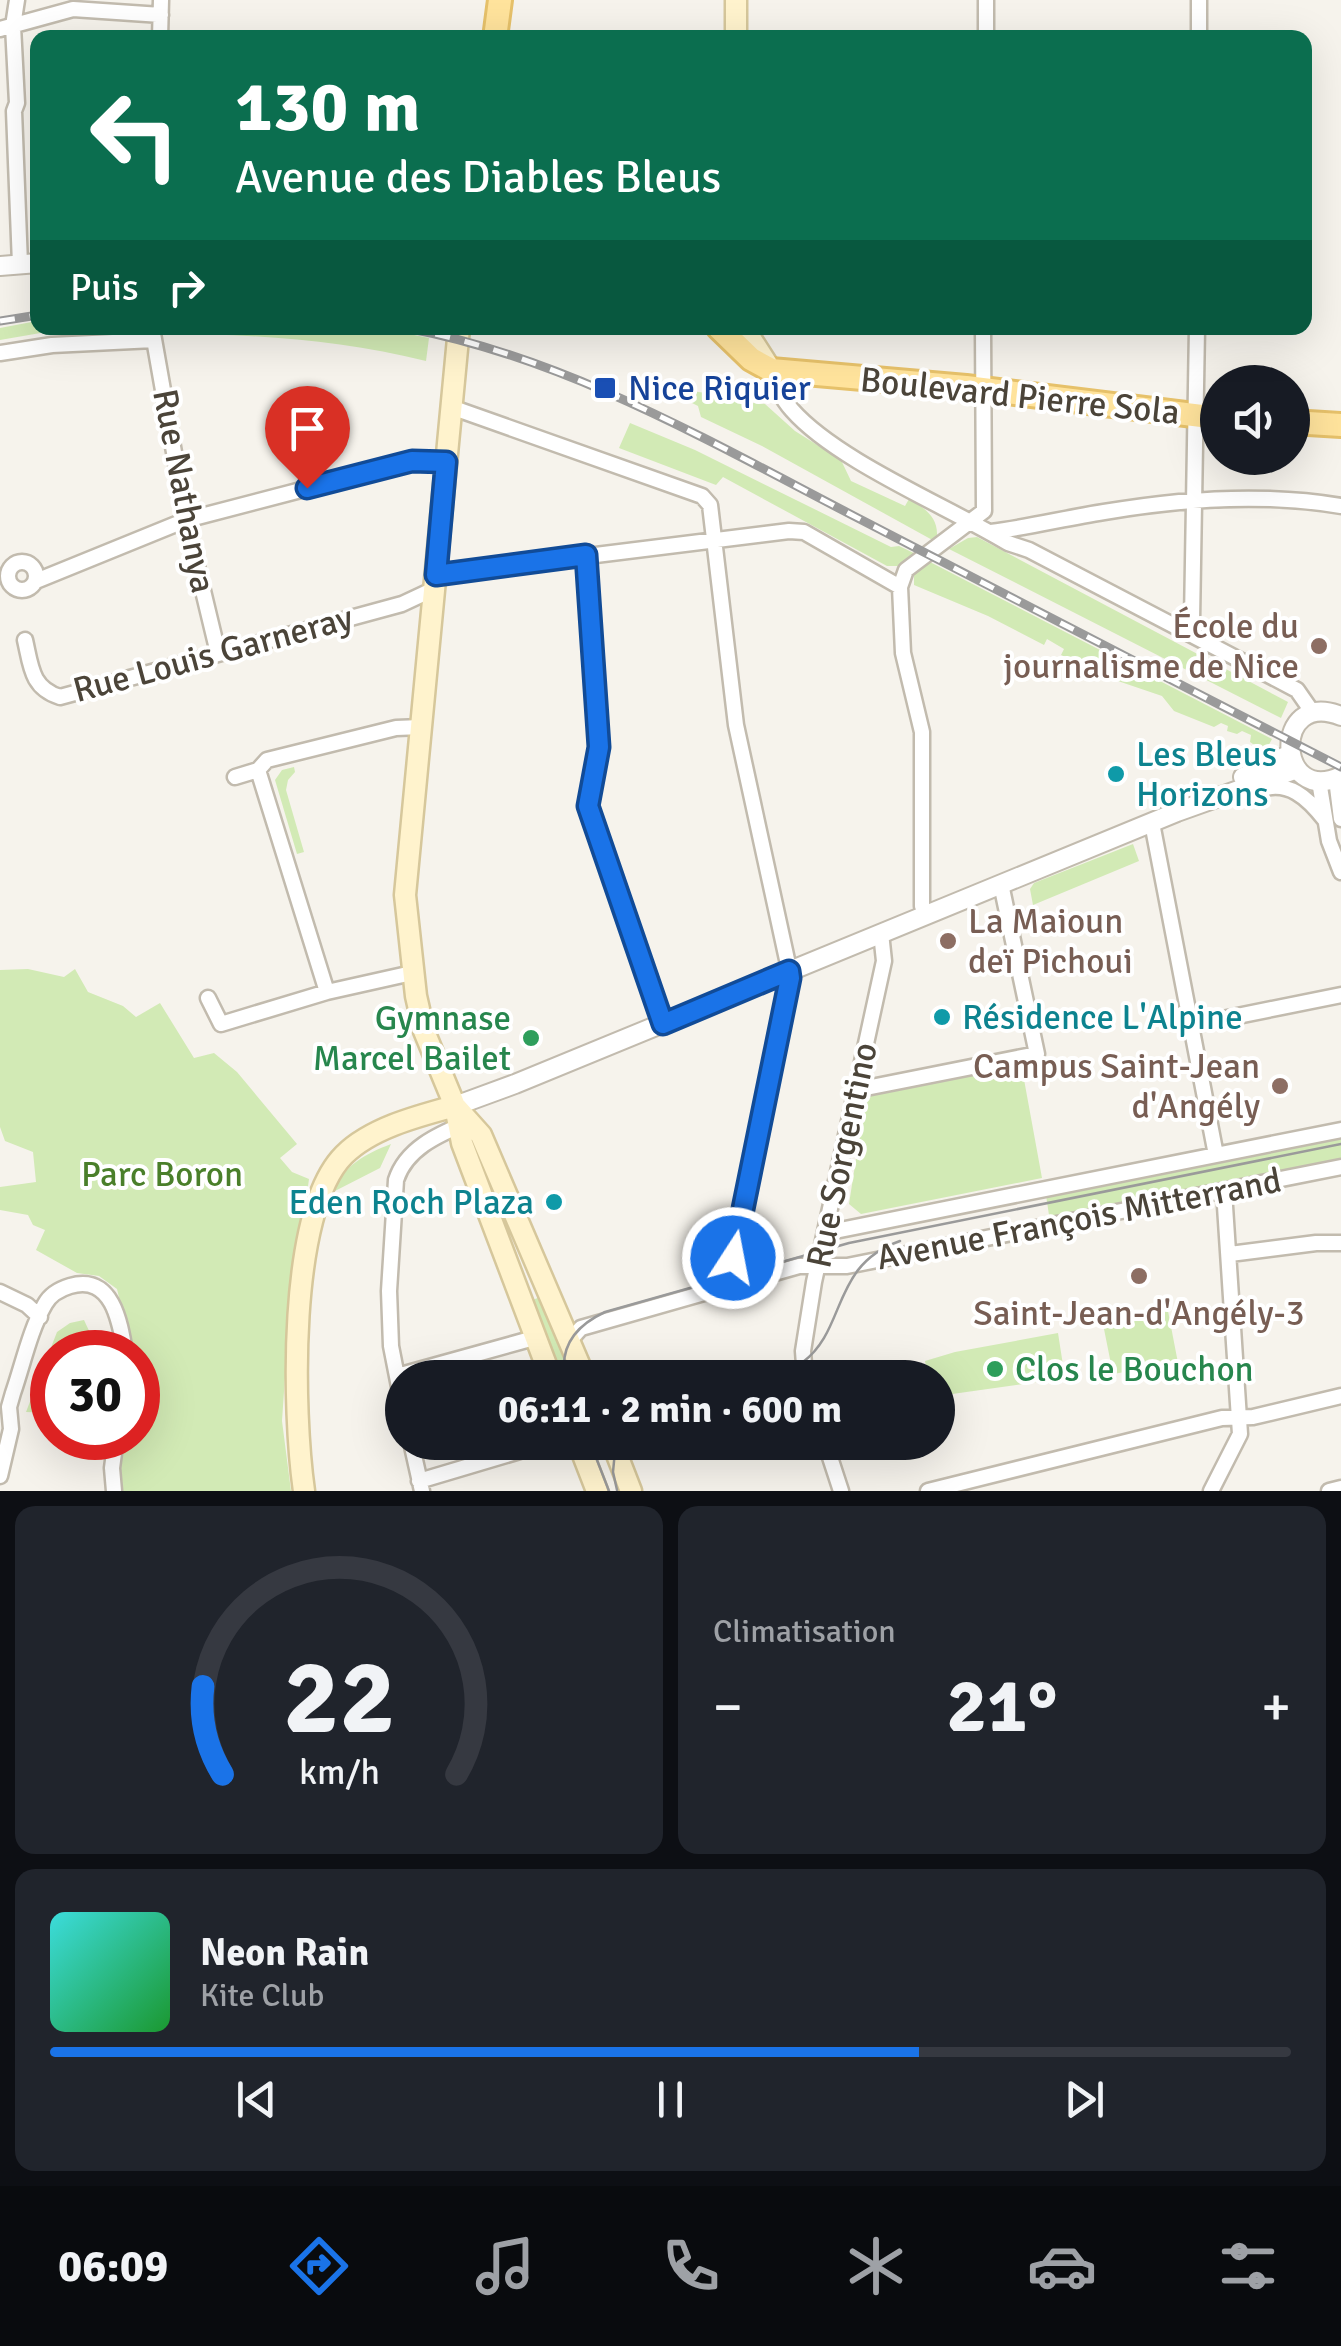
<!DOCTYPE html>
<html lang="fr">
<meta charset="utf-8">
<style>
:root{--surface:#171b24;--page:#20242c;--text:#f1f3f6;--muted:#9ea1a6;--line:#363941;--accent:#1a73e8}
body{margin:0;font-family:Signika,sans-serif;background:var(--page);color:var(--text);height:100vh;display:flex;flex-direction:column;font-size:38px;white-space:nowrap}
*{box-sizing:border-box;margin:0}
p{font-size:32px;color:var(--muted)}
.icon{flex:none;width:55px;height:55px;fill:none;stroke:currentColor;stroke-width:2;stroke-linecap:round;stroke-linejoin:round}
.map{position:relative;height:1491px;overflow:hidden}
.side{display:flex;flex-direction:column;gap:15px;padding:15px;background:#0d0f14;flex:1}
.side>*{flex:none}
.banner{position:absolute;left:30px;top:30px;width:1282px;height:305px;border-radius:20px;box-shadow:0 10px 40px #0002;background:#0b6e4f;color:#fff;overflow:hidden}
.controls{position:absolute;left:1200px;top:365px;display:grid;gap:20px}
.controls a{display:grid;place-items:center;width:110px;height:110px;border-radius:50%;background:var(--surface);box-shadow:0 10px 40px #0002;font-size:50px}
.speed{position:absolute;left:30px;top:1330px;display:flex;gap:20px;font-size:50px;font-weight:700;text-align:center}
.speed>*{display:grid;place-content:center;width:130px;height:130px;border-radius:50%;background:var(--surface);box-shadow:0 10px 40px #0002;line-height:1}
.speed .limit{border:15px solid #d22;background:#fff;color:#111}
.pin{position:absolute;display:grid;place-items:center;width:85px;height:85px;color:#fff;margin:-102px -42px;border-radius:50% 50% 50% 0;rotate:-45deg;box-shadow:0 0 10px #0007}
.pin .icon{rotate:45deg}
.me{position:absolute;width:110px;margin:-55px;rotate:11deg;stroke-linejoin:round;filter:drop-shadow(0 0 8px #0008)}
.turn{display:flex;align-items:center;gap:35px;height:210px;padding:0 40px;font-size:45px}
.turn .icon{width:130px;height:130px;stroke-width:2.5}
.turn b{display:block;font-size:70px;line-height:85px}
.then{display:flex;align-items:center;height:95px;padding:0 40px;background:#0003;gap:20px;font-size:38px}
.big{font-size:75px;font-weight:800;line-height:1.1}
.side .widget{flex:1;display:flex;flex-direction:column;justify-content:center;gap:15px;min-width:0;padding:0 35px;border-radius:20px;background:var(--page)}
.side .dial{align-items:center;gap:0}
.dial svg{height:260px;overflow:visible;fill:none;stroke:var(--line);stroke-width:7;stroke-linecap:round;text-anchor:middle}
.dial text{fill:var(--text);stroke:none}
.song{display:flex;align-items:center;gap:30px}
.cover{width:120px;height:120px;border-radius:15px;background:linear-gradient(135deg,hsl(180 70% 55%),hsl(130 70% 35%))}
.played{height:10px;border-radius:5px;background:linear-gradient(90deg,var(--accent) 70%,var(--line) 70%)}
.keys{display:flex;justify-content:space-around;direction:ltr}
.heat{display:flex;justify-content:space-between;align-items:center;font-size:55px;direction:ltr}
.side .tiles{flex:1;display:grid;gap:15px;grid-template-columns:1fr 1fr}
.widget:last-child{grid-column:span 2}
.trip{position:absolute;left:385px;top:1360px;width:570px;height:100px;border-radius:50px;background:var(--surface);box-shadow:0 10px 40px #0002;font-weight:800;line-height:100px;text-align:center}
.tabs{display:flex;height:160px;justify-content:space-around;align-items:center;background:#090b0e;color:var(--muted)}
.tabs .icon{width:70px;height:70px}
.tabs .current{color:var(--accent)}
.tabs b{font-size:45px;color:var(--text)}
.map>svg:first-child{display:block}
</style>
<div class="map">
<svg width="1341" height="1491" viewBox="0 0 1341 1491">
<rect width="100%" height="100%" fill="#f6f3ec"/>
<path fill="#d2eab5" d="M 37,321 L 38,328 L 127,328 L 116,332 L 52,331 L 0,340 L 0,328 Z
M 162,328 L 380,328 L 429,338 L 426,361 C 339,340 255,334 165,334 Z
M 684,390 L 706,393 L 720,400 L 765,404 L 795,431 L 841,460 L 851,481 L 905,506 L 909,499 C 927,509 941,520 936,542 L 762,446 L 701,417 L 698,406 L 680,397 Z
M 630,423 L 695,450 L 891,547 L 899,546 L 918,555 L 899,566 L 887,566 L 723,477 L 716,485 L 619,448 Z
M 977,537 L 1288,702 L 1281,718 L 949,549 L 968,538 Z
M 930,562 L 1272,739 L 1265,752 L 1250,742 L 1251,735 L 1242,731 L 1237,734 L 1227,731 L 1228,726 L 1221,723 L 1214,727 L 1174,711 L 1162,696 L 1112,679 L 1061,655 L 1064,649 L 1047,639 L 1044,645 L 988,616 L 914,585 L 914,573 Z
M 294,767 L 295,772 L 288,780 L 286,790 L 304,852 L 297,854 L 275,780 L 282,770 Z
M 1133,844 L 1139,861 L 1033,905 L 1030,889 L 1034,883 Z
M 28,969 L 64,977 L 75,969 L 88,992 L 123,1006 L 136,1017 L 160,1003 L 194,1058 L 214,1053 L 237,1072 L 297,1144 L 280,1158 L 292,1172 L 309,1179 L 298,1261 L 292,1274 L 282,1421 L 291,1491 L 122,1491 L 119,1458 L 122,1438 L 138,1438 L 138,1352 L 132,1352 L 117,1289 L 99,1276 L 77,1273 L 36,1250 L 45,1230 L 33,1225 L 28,1215 L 0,1210 L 0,1187 L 36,1182 L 33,1152 L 5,1141 L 0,1127 L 0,970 Z
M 1021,1063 L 1042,1178 L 861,1214 L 849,1204 L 866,1094 Z
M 1341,1135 L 1341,1163 L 1050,1222 L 1046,1195 Z
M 391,1144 L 380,1168 L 333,1192 C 344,1165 365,1154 391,1144 Z
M 543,1296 L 576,1377 L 558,1377 L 527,1302 Z
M 1168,1311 L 1178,1363 L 1113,1374 L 1103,1324 Z
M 84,1320 L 97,1348 L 94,1352 L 52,1352 L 52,1413 L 26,1412 L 57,1332 L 70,1323 Z
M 1058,1333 L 1065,1378 L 938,1396 L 938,1378 L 928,1377 L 925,1361 L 955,1352 Z"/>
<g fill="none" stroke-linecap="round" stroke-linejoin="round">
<defs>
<path id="minor" d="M 17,0 L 13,26 L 17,103 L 14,111 L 20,264
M 0,29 L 73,9 L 161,15
M 160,38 L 161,0
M 986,38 L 986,0
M 1199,38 L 1199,0
M 152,328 L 186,520 L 218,653
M 0,353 L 52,345 L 154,340
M 771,370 C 776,385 781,398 792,410 C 837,461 947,506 1008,543 L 1029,550 L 1297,690 L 1313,713
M 451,407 L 702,496 L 710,505 L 736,725 L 791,978 L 734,1250 L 734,1266 L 740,1282
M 991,532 C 1029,527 1066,518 1104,512 C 1180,499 1265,493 1341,506
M 585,555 L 599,747 L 588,806 L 663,1024
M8 576a14 14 0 1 1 28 0a14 14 0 1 1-28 0Z
M 435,575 L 789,531 L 804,532 L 900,587
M 36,581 L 186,520 L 412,461 L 446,463
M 1186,631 L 1192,620 L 1197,328
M 25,640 C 31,666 31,688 60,697 L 402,604 L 434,589
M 258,770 L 327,992
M 235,777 L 258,770 L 267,760 L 396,728 L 421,727
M 1336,779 L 1341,819
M 1319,781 L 1329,841 L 1341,872
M 1259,790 C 1288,779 1308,798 1325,820
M 1152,823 L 1216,1155
M 926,915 L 922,906 L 922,732 L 903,653 L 900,587 L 906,570 L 984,511 L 983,328
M 208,998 L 221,1024 L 327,992 L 412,973
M 1193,1025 L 1341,995
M 856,1090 L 1037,1054 L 1001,884
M 825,1233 L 1341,1130
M 1230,1254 L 1316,1243 L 1341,1243
M 0,1292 L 27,1305 L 40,1317
M 570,1340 L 581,1328 L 799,1266 L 847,1266 L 1341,1167
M 397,1376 L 534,1338
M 805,1378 L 803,1351 L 814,1282 L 884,961 L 881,933
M 402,1402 L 391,1346 L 389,1291 L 396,1180 C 406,1149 437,1135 466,1123
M 411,1442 L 422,1491
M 825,1442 L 841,1491
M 0,1476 L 11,1429 L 9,1407 L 13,1393 C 23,1364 30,1330 45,1304 C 50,1295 60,1289 70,1286 C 112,1274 120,1321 125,1352
M 419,1481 L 550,1442
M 114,1491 L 112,1468 L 116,1438
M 928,1491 L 1222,1418 L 1253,1417 L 1341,1396
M 1211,1491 L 1240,1434 L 1224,1191
M 1329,1491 L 1341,1488"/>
<path id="tertiary" d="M 0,266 L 38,263
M 1341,716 C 1271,688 1276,807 1341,776
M 1243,777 L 1290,754
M 455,1106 L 515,1084 L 1177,812 L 1297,769"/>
<path id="secondary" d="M 736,0 L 736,38
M 459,328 L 405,895 L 416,996 L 424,1031 L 455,1106 L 462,1143 L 551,1378
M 744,328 L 767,364
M 455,1106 L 481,1135 L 585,1378
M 578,1442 L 597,1491
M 612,1442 L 631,1491
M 304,1491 C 293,1414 287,1212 344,1155 C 371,1128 418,1116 455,1106"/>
<path id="primary" d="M 495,38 L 500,0
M 719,328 L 751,359 L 771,370 L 966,387 L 1218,418
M 1292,422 L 1341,425"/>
</defs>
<use href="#minor" stroke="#c2bbae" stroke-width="19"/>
<use href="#tertiary" stroke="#c2bbae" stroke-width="22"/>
<use href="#secondary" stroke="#d6c79b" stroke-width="25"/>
<use href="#primary" stroke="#e6c16a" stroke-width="28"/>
<use href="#minor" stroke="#fff" stroke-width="14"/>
<use href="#tertiary" stroke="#fff" stroke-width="18"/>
<use href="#secondary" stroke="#fff3cd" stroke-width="20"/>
<use href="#primary" stroke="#ffe39c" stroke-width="22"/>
<path stroke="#9a9a9a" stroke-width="2.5" d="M 565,1378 C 559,1345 577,1325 605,1312 L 849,1243 L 1341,1144
M 767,1378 C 780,1374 793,1371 803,1362 C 847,1329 831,1265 900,1241
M 590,1442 L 609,1491
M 615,1451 L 613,1472 L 617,1490"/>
<defs>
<path id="rail" d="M 0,321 L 38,315
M 406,328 C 564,357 709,441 850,514 C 1014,599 1177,683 1341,767"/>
</defs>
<use href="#rail" stroke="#9a9a9a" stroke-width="9"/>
<use href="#rail" stroke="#fff" stroke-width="5" stroke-dasharray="15" stroke-linecap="butt"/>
</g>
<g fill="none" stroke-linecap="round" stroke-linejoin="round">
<defs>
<path id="route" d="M 307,488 L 412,461 L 446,462 L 436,575 L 586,555 L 599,747 L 588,806 L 663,1024 L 789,971 L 790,978 L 733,1258"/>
</defs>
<use href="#route" stroke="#114b97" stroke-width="25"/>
<use href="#route" stroke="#1a73e8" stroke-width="18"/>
</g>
<rect fill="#1a4fb4" stroke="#fff" stroke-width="4" x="593" y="376" width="24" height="24" rx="5"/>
<g fill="#8d6e63" stroke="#fff" stroke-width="4">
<circle cx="1319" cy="646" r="10"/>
<circle cx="948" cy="941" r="10"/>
<circle cx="1280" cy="1086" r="10"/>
<circle cx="1139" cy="1276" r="10"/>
</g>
<g fill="#0f9aa8" stroke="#fff" stroke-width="4">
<circle cx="1116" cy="774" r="10"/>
<circle cx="942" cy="1017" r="10"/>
<circle cx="554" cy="1202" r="10"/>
</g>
<g fill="#2e9e5b" stroke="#fff" stroke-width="4">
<circle cx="531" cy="1038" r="10"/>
<circle cx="995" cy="1369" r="10"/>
</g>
<g text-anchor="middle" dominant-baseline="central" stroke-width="8" stroke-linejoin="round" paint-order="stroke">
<g font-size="35" fill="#164399" stroke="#fff" text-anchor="start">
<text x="628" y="388">Nice Riquier</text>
</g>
<g font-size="35" fill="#4b4439" stroke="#fff">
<text transform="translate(1020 396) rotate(6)">Boulevard Pierre Sola</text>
<text transform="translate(184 491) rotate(79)">Rue Nathanya</text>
<text transform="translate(213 654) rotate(-15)">Rue Louis Garneray</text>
<text transform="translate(842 1155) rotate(-78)">Rue Sorgentino</text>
<text transform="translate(1079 1219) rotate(-11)">Avenue François Mitterrand</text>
</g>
<g font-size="35" fill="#785e54" stroke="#fff" text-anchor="end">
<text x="1299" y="626">École du<tspan x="1299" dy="40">journalisme de Nice</tspan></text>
<text x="968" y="921" text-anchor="start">La Maioun<tspan x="968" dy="40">deï Pichoui</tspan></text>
<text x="1260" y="1066">Campus Saint-Jean<tspan x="1260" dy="40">d'Angély</tspan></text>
<text x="1139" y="1313" text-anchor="middle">Saint-Jean-d'Angély-3</text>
</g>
<g font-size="35" fill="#0d838f" stroke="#fff" text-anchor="start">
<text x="1136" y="754">Les Bleus<tspan x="1136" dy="40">Horizons</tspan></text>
<text x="962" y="1017">Résidence L'Alpine</text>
<text x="534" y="1202" text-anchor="end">Eden Roch Plaza</text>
</g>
<g font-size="35" fill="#27864d" stroke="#fff" text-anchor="end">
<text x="511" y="1018">Gymnase<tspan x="511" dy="40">Marcel Bailet</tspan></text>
<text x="1015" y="1369" text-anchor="start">Clos le Bouchon</text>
</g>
<g font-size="35" fill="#4a7f2a" stroke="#fff">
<text x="162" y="1174">Parc Boron</text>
</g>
</g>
</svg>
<div class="controls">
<a><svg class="icon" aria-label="sound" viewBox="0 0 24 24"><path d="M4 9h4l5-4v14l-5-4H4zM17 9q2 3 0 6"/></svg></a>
</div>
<div class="speed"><div class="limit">30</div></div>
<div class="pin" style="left:307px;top:488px;background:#d93025"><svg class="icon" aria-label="arrive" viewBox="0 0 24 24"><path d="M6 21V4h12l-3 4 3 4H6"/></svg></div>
<svg class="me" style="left:733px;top:1258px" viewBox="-20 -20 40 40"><circle r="17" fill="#1a73e8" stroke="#fff" stroke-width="3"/><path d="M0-11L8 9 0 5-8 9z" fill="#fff"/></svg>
<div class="trip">06:11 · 2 min · 600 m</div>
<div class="banner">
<div class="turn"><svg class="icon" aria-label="left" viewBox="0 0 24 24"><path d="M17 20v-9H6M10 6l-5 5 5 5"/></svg><div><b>130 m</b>Avenue des Diables Bleus</div></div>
<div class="then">Puis<svg class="icon" aria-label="right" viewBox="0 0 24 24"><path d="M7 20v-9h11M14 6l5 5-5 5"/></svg></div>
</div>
</div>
<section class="side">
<div class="tiles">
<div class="widget dial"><svg viewBox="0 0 100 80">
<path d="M14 69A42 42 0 1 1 86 69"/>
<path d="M14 69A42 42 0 0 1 8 42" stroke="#1a73e8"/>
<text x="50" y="56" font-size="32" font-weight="700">22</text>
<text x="50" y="72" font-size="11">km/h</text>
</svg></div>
<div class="widget"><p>Climatisation</p>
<div class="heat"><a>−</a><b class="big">21°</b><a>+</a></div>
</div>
<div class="widget">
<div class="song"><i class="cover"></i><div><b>Neon Rain</b><p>Kite Club</p></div></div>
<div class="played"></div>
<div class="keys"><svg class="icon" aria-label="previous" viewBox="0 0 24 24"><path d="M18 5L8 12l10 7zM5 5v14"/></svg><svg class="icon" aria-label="pause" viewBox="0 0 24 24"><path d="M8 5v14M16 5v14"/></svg><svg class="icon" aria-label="next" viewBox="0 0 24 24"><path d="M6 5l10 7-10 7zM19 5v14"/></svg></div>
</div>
</div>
</section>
<nav class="tabs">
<b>06:09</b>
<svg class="icon current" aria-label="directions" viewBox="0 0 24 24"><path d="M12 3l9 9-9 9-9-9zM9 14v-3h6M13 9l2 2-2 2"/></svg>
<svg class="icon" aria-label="music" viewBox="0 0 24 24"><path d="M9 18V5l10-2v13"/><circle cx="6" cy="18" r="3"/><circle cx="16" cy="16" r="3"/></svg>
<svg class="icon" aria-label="phone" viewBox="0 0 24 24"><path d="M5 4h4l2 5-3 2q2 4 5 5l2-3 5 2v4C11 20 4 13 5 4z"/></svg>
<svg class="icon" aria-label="climate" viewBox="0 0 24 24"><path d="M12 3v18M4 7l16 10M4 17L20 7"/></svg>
<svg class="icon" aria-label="car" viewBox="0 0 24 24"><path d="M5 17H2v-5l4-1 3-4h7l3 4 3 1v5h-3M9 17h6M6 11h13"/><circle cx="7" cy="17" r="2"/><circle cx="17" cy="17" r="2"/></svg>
<svg class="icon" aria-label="filters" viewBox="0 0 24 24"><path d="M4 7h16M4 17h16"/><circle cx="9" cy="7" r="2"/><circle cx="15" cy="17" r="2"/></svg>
</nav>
